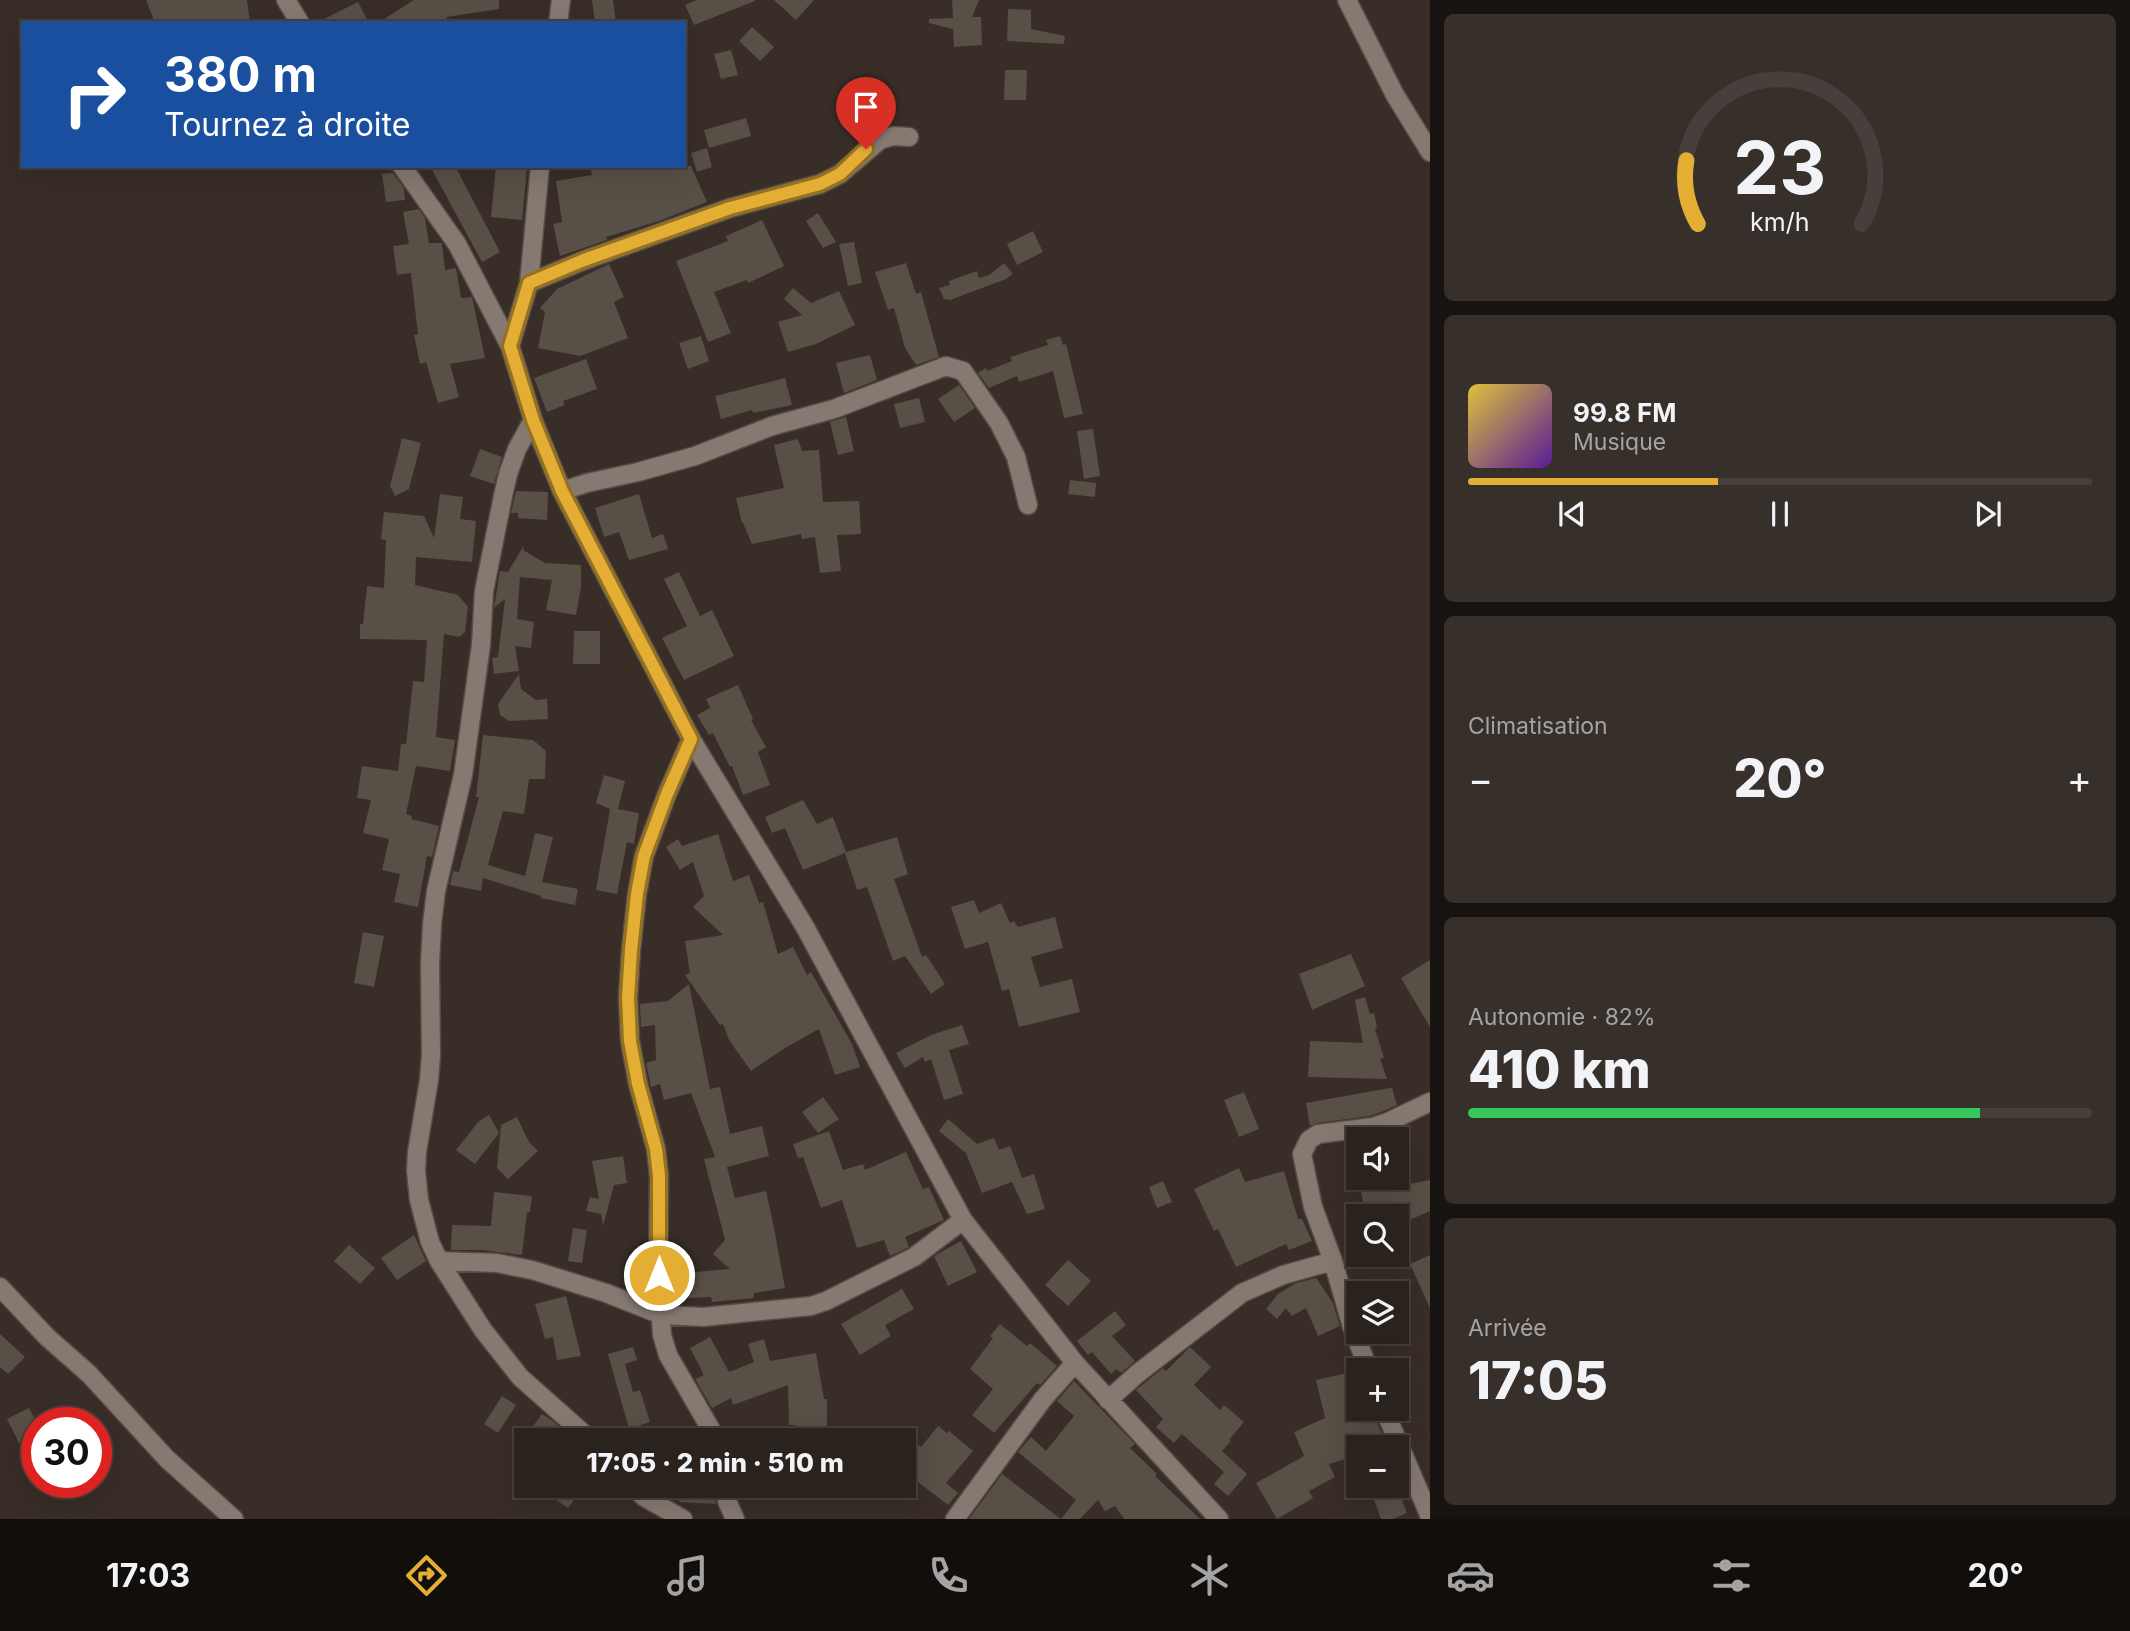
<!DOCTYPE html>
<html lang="fr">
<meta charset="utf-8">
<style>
:root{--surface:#2a221d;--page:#362f2a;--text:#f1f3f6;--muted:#a5a4a4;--line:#463f3b;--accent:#e4ae35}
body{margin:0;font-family:Inter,sans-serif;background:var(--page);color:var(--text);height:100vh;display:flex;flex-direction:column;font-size:26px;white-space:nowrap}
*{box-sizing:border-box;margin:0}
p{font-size:23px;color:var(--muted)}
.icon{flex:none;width:38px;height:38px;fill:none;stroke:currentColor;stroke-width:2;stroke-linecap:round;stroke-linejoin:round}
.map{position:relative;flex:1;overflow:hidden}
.sheet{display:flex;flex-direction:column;gap:14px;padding:14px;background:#171310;width:700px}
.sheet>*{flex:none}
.guide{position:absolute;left:21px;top:21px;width:665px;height:147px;border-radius:0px;box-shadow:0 7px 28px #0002,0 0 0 2px var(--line);background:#1a4fa0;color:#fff;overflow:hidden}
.fabs{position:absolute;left:1346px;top:1127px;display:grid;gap:14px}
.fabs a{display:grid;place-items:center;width:63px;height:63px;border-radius:0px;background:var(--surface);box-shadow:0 7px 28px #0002,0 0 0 2px var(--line);font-size:35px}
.speed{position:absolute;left:21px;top:1407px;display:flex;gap:14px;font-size:35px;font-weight:700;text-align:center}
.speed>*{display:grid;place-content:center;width:91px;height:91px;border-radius:50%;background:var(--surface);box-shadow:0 7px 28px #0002,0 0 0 2px var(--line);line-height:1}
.speed .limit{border:10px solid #d22;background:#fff;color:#111}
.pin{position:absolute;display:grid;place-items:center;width:60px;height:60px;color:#fff;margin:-72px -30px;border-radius:50% 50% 50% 0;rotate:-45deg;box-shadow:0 0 7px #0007}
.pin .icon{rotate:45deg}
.me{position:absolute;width:77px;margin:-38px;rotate:0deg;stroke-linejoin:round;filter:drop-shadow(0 0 5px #0008)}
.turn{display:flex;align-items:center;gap:24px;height:147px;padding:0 28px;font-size:32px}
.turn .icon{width:91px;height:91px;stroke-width:2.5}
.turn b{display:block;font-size:49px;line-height:60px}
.big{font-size:52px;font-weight:800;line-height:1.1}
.sheet .card{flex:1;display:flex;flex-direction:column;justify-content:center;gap:10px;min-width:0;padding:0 24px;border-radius:10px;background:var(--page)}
.sheet .dial{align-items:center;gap:0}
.dial svg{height:182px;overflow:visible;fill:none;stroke:var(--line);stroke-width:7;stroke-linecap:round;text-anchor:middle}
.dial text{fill:var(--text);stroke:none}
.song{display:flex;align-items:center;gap:21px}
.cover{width:84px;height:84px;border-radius:10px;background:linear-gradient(135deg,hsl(50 70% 55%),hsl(270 70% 35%))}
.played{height:7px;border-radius:4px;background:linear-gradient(90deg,var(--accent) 40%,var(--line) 40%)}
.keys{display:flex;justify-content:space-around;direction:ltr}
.heat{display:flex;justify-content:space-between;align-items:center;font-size:38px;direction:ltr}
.charge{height:10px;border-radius:5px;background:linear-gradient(90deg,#34c759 82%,var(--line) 0)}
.trip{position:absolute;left:514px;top:1428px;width:402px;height:70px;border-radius:0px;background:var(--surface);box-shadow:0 7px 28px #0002,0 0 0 2px var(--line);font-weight:800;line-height:70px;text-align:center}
.dock{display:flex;height:112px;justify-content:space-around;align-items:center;background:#110e0c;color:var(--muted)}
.dock .icon{width:49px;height:49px}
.dock .active{color:var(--accent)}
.dock b{font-size:32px;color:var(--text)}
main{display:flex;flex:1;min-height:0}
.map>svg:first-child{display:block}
</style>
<main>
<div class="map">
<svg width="1430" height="1519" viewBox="0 0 1430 1519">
<rect width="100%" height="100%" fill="#382d27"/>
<path fill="#584f46" d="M 146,0 L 247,0 L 250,23 L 155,23 Z
M 414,0 L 499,0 L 499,9 L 446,17 L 449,23 L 378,23 Z
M 592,0 L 613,0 L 616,23 L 595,23 Z
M 697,0 L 755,0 L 755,1 L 694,25 L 685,5 Z
M 774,0 L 814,0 L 796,20 Z
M 952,0 L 979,0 L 972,17 L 981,17 L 982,45 L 954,47 L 953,29 L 929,23 L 929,19 L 953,18 Z
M 358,2 L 369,23 L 316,23 Z
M 1008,9 L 1031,10 L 1031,29 L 1065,36 L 1064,44 L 1007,41 Z
M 752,27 L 774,47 L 760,61 L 739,41 Z
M 731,50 L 738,75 L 721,79 L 714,54 Z
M 1005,70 L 1027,70 L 1026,100 L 1004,100 Z
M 746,118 L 751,136 L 709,148 L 704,130 Z
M 707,148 L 712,167 L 697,172 L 691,153 Z
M 430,166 L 455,166 L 500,252 L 482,262 Z
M 496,166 L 527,168 L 522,220 L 491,217 Z
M 590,166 L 691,166 L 707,202 L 659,221 L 606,237 L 607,240 L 560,256 L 553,224 L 562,222 L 556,181 L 592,175 Z
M 393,173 L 404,188 L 405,200 L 386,202 L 382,174 Z
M 419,209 L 425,218 L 429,243 L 442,243 L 445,270 L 456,268 L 461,298 L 472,297 L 485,358 L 450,364 L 459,397 L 438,403 L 426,362 L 420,364 L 414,335 L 418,334 L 411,273 L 397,275 L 393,246 L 409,244 L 403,212 Z
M 818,213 L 836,242 L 823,248 L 806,221 Z
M 762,220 L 784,266 L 748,283 L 747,280 L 714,292 L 731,333 L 708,342 L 676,261 L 728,241 L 726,236 Z
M 1033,231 L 1043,252 L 1017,265 L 1007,244 Z
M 854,242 L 862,283 L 848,286 L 839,244 Z
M 906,263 L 916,294 L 921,292 L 939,357 L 916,365 L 905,348 L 894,308 L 888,310 L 875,272 Z
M 1004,263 L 1013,274 L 1006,279 L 950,300 L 944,299 L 939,288 L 950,285 L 949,281 L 977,271 L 979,278 L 989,275 Z
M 609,264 L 624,297 L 614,302 L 628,338 L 580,356 L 538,348 L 545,312 L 540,308 L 557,289 Z
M 793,288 L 811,303 L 839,291 L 855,325 L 816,344 L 788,352 L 778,322 L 802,315 L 784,299 Z
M 701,336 L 709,361 L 688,369 L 679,343 Z
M 1060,336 L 1063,345 L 1066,344 L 1083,414 L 1064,418 L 1053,371 L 1019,382 L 1017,376 L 989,388 L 978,373 L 986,368 L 987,371 L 1012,361 L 1010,357 L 1048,345 L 1046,340 Z
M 870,355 L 877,380 L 844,393 L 836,363 Z
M 586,359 L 597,389 L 563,401 L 565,405 L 547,412 L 534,378 Z
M 785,378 L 792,405 L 753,413 L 752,410 L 721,419 L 715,396 Z
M 959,385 L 975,408 L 954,422 L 938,399 Z
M 919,398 L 925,422 L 900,428 L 894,404 Z
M 846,417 L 854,451 L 838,455 L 830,422 Z
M 1093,429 L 1100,476 L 1084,479 L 1077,431 Z
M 402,438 L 421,443 L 409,489 L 395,496 L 390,486 Z
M 798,439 L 802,451 L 819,450 L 823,502 L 859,501 L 861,534 L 837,535 L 841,571 L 820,573 L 815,537 L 802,539 L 801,534 L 752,544 L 743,523 L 742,523 L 736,498 L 784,488 L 774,445 Z
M 480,449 L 502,457 L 494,484 L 470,476 Z
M 1070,480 L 1096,483 L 1095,497 L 1068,494 Z
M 516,491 L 548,492 L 547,520 L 518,518 L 518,513 L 511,513 Z
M 440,494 L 463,497 L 460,519 L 476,521 L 472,562 L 416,557 L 415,585 L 458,595 L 468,607 L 465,632 L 459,637 L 444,634 L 436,737 L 455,740 L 450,771 L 416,766 L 406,814 L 412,816 L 411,819 L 439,826 L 432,857 L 427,856 L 418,907 L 394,902 L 400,874 L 382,870 L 389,839 L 363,833 L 371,800 L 357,798 L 362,766 L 398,771 L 401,744 L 406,744 L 413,681 L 424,682 L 427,640 L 360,639 L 360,624 L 363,624 L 367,586 L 384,588 L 386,540 L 381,539 L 384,512 L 424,516 L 434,538 Z
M 639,494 L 652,538 L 663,534 L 668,549 L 629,560 L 619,532 L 604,537 L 595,508 Z
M 524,545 L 523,550 L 545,563 L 581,565 L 581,587 L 576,615 L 546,610 L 552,580 L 520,577 L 517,619 L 534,622 L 531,648 L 515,646 L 519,671 L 494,674 L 492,658 L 498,657 L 505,599 L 494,608 L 500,571 L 508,572 Z
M 679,572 L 700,616 L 712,610 L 734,656 L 684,680 L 662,638 L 687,626 L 664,579 Z
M 574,631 L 600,631 L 600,664 L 573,664 Z
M 519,674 L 521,689 L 536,700 L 547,699 L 548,719 L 509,721 L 500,715 L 498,704 Z
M 738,685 L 753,719 L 751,720 L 766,747 L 758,752 L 770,785 L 743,795 L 732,766 L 730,767 L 713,733 L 709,735 L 697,715 L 710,708 L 706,699 Z
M 483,735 L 533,740 L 546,751 L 545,779 L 529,779 L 524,814 L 503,811 L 488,865 L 525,876 L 535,833 L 553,837 L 542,882 L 578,889 L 575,905 L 541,898 L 541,896 L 483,878 L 481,891 L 450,885 L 453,871 L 459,872 L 479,797 L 476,797 Z
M 604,775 L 625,781 L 618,809 L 639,813 L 634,844 L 627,842 L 617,894 L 596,890 L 610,809 L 596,803 Z
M 803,800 L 817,824 L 833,817 L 846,852 L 897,837 L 908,874 L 894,879 L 922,957 L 926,955 L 945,984 L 931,994 L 905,956 L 893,961 L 867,887 L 857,890 L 845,853 L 803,870 L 785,828 L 772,833 L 765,817 Z
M 718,834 L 733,881 L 749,875 L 759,903 L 763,902 L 778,954 L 793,947 L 807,975 L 811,972 L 852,1044 L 860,1067 L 835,1075 L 819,1029 L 785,1048 L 751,1071 L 729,1040 L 723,1024 L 720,1025 L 685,975 L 690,973 L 685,941 L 723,935 L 693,907 L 704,896 L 693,862 L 680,870 L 666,847 L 678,839 L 682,846 Z
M 974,900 L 979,913 L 1001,903 L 1010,923 L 1014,921 L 1018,927 L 1055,917 L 1063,948 L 1031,957 L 1040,987 L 1072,979 L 1080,1012 L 1019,1027 L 1009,989 L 1002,991 L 988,942 L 965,949 L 951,907 Z
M 363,932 L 384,936 L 374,987 L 354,983 Z
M 1351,954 L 1365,986 L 1312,1010 L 1299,974 Z
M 1430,960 L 1430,1027 L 1401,978 Z
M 689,984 L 710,1089 L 720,1087 L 730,1134 L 762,1126 L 769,1156 L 727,1167 L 735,1198 L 766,1191 L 773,1223 L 785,1288 L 754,1293 L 754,1298 L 712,1302 L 711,1297 L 671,1299 L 670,1259 L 680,1258 L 682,1273 L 730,1269 L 713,1254 L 725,1240 L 704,1159 L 715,1157 L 691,1093 L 664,1100 L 660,1084 L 651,1087 L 646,1063 L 656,1060 L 655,1025 L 641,1027 L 640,1004 L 668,1001 Z
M 1365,997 L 1370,1014 L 1374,1013 L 1377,1028 L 1375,1029 L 1384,1058 L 1380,1059 L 1387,1079 L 1308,1077 L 1310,1041 L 1363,1043 L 1355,1000 Z
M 962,1025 L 969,1044 L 949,1050 L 963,1094 L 944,1100 L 931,1059 L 925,1062 L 923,1057 L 905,1068 L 896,1053 L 931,1035 Z
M 1390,1088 L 1392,1088 L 1397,1105 L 1384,1111 L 1370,1116 L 1317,1123 L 1310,1126 L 1306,1103 Z
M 1244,1092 L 1259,1129 L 1239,1137 L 1224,1100 Z
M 823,1097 L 839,1119 L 818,1133 L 802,1112 Z
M 489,1115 L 499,1133 L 475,1164 L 456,1150 L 479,1121 Z
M 517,1117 L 529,1142 L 538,1151 L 508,1179 L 497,1168 L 501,1125 Z
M 948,1119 L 977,1144 L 994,1138 L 999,1150 L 1010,1146 L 1022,1178 L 1034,1174 L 1045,1209 L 1027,1214 L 1012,1182 L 982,1193 L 966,1153 L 939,1131 Z
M 829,1131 L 843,1170 L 863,1164 L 865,1170 L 906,1152 L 923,1189 L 929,1187 L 944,1220 L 905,1237 L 909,1247 L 890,1256 L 884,1240 L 857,1248 L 842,1200 L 821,1208 L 803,1157 L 798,1158 L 793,1144 Z
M 623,1156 L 627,1183 L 614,1185 L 603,1226 L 601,1214 L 586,1211 L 590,1197 L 599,1199 L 592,1161 Z
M 1239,1168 L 1245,1182 L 1284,1171 L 1298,1219 L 1302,1219 L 1312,1241 L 1289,1250 L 1286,1244 L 1236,1267 L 1218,1229 L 1214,1231 L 1194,1189 Z
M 1358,1178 L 1374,1178 L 1377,1187 L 1408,1179 L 1409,1184 L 1430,1180 L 1430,1211 L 1396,1226 L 1396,1216 L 1366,1216 Z
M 1163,1181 L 1172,1202 L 1157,1208 L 1149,1187 Z
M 494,1192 L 532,1196 L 530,1212 L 527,1212 L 522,1255 L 482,1250 L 451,1250 L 452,1225 L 491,1226 Z
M 573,1228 L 587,1230 L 582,1263 L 568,1261 Z
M 414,1235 L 426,1261 L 397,1280 L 381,1258 Z
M 961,1241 L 977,1272 L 948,1286 L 934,1256 Z
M 349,1245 L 375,1268 L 360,1284 L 334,1261 Z
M 1430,1255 L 1430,1308 L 1410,1264 Z
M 1068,1260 L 1091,1281 L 1068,1306 L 1045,1285 Z
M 647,1262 L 647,1282 L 630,1284 L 628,1264 Z
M 1316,1278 L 1333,1303 L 1340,1326 L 1318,1336 L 1306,1308 L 1292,1316 L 1286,1308 L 1277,1319 L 1266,1309 L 1278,1294 L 1296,1283 Z
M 902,1289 L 914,1309 L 885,1325 L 891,1336 L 860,1355 L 841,1324 Z
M 566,1296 L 581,1356 L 557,1360 L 553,1337 L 545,1339 L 535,1304 Z
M 1115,1311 L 1126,1325 L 1112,1336 L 1135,1361 L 1121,1373 L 1116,1369 L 1111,1374 L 1092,1352 L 1088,1355 L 1077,1341 Z
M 1000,1324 L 1027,1346 L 1030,1343 L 1057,1366 L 1040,1385 L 1037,1383 L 994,1433 L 972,1415 L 993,1389 L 970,1369 L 993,1338 L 990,1336 Z
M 0,1334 L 25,1357 L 8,1374 L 0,1367 Z
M 710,1337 L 729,1372 L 754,1362 L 748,1344 L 764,1339 L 770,1361 L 816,1353 L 824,1399 L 827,1399 L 827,1440 L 795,1440 L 795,1425 L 789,1425 L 788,1385 L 733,1405 L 731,1398 L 712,1408 L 695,1379 L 704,1375 L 690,1348 Z
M 633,1347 L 637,1360 L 625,1364 L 633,1392 L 640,1390 L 650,1422 L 629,1429 L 608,1354 Z
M 1190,1347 L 1211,1367 L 1194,1385 L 1220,1410 L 1224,1405 L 1244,1422 L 1229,1440 L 1231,1441 L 1222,1451 L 1247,1474 L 1228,1496 L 1214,1484 L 1224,1472 L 1182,1434 L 1174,1443 L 1156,1427 L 1163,1419 L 1136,1390 L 1163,1368 L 1166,1371 Z
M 1352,1372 L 1358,1397 L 1358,1421 L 1374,1415 L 1385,1442 L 1371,1447 L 1358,1447 L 1358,1455 L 1329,1464 L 1335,1477 L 1309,1491 L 1313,1498 L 1277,1519 L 1256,1483 L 1304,1456 L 1294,1432 L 1325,1418 L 1316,1380 Z
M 1074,1381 L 1135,1444 L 1130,1448 L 1157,1474 L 1155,1476 L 1200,1519 L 1124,1519 L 1115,1506 L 1105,1511 L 1098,1500 L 1080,1519 L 969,1519 L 1002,1474 L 1061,1519 L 1076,1500 L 1018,1452 L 1031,1437 L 1046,1451 L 1074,1416 L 1057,1401 Z
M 502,1396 L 516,1405 L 498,1433 L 484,1424 Z
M 29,1408 L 37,1423 L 37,1444 L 23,1451 L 7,1419 Z
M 542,1414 L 554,1422 L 574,1440 L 523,1440 Z
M 938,1426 L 947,1433 L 949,1431 L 973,1451 L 946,1483 L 958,1493 L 948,1505 L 905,1472 L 905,1436 L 921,1447 Z
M 536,1486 L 561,1486 L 576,1497 L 568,1508 Z
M 680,1486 L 714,1486 L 716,1504 L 679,1502 Z
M 762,1486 L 785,1486 L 785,1500 L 761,1499 Z
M 1394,1486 L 1396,1486 L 1407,1513 L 1393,1519 L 1381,1519 L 1372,1494 Z"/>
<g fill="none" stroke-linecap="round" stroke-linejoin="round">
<defs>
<path id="minor" d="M 286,0 L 300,23
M 1347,0 L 1395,95 L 1430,152
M 558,23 L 561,0
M 402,166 L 457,244 L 510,346 L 533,420 L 562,491 L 691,739 L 805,927 L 963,1220 L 1075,1363 L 1219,1519
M 529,283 L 585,260 L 730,208 L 820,184 L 840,174 L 880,140 L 893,136 L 909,137
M 510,346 L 529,283 L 540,166
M 533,420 L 517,449 L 508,474 L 503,496 L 484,591 L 481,645 L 463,775 L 436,891 L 432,924 L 430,964 L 431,1055 L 429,1080 L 417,1152 L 416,1171 L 419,1200 L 430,1242 L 439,1261 L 483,1330 L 520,1377 L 591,1440
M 562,491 L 587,483 L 638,472 L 695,456 L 772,426 L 834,409 L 946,366 L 963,371 L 999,423 L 1016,457 L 1028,505
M 691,739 L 667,794 L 644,856 L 637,894 L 631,950 L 628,998 L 630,1041 L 638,1084 L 656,1149 L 659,1176 L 658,1275 L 662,1335 L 668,1355 L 717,1440
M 439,1261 L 497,1263 L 532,1270 L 606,1293 L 662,1315 L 703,1317 L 811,1306 L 826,1301 L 914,1257 L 963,1220
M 0,1287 L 47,1337 L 89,1374 L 167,1459 L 234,1519
M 1369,1370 L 1352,1327 L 1333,1261 L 1313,1207 L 1302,1154 L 1309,1140 L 1318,1134 L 1373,1127 L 1388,1122 L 1430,1102
M 1108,1400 L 1137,1374 L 1242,1293 L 1283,1275 L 1333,1261
M 1384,1409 L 1430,1517
M 633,1486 L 644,1497 L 683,1519
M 725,1486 L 727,1501 L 735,1519
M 955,1519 L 1043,1399 L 1075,1363"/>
</defs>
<use href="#minor" stroke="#554c46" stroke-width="21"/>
<use href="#minor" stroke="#857971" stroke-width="18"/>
</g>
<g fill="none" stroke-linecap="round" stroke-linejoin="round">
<defs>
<path id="route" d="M 659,1275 L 659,1176 L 656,1149 L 638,1084 L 630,1041 L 628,998 L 631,950 L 637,894 L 644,856 L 667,794 L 691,739 L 562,491 L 533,420 L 510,346 L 529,283 L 584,260 L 730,208 L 820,184 L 840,174 L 866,149"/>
</defs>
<use href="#route" stroke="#947122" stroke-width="18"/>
<use href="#route" stroke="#e4ae35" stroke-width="12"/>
</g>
</svg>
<div class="fabs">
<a><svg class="icon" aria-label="sound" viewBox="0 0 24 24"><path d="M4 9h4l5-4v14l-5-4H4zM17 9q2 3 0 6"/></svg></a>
<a><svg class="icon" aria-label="search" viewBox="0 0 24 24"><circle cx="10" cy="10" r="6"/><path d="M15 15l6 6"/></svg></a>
<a><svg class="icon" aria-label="layers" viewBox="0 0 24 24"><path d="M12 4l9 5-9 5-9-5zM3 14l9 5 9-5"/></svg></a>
<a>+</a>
<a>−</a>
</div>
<div class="speed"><div class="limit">30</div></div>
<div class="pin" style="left:866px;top:149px;background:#d93025"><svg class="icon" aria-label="arrive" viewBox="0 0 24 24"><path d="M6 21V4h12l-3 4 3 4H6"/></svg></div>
<svg class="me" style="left:659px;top:1275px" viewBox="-20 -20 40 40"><circle r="17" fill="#e4ae35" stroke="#fff" stroke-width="3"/><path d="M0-11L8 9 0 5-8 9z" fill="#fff"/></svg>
<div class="trip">17:05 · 2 min · 510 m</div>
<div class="guide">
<div class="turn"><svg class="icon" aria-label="right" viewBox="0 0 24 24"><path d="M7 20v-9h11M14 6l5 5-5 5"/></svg><div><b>380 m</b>Tournez à droite</div></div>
</div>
</div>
<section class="sheet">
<div class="card dial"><svg viewBox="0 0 100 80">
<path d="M14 69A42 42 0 1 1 86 69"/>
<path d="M14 69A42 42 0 0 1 9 41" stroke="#e4ae35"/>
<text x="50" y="56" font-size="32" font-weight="700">23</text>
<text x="50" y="72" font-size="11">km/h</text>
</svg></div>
<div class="card">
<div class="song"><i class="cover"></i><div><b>99.8 FM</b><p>Musique</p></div></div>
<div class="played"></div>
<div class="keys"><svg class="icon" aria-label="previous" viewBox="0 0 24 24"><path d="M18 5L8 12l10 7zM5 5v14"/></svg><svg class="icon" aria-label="pause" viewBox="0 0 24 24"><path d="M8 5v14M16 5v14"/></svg><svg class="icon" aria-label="next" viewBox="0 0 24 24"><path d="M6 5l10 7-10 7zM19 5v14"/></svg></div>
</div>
<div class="card"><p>Climatisation</p>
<div class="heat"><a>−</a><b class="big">20°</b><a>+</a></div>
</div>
<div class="card"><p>Autonomie · 82%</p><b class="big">410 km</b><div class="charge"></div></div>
<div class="card"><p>Arrivée</p><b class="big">17:05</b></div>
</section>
</main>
<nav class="dock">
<b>17:03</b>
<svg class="icon active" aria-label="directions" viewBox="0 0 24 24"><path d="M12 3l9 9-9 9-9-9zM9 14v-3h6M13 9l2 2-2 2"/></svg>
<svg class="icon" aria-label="music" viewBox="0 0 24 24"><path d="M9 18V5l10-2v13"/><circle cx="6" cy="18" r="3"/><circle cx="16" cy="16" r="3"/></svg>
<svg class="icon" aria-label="phone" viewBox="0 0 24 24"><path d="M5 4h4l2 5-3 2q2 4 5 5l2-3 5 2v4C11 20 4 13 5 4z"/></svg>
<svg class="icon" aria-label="climate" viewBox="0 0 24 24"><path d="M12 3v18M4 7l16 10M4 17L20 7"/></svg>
<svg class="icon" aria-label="car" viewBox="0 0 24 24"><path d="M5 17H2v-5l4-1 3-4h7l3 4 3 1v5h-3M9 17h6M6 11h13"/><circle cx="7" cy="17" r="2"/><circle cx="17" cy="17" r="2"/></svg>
<svg class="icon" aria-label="filters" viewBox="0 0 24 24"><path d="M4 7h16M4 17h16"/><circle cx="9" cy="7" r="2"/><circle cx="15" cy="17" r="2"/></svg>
<b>20°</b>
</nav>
